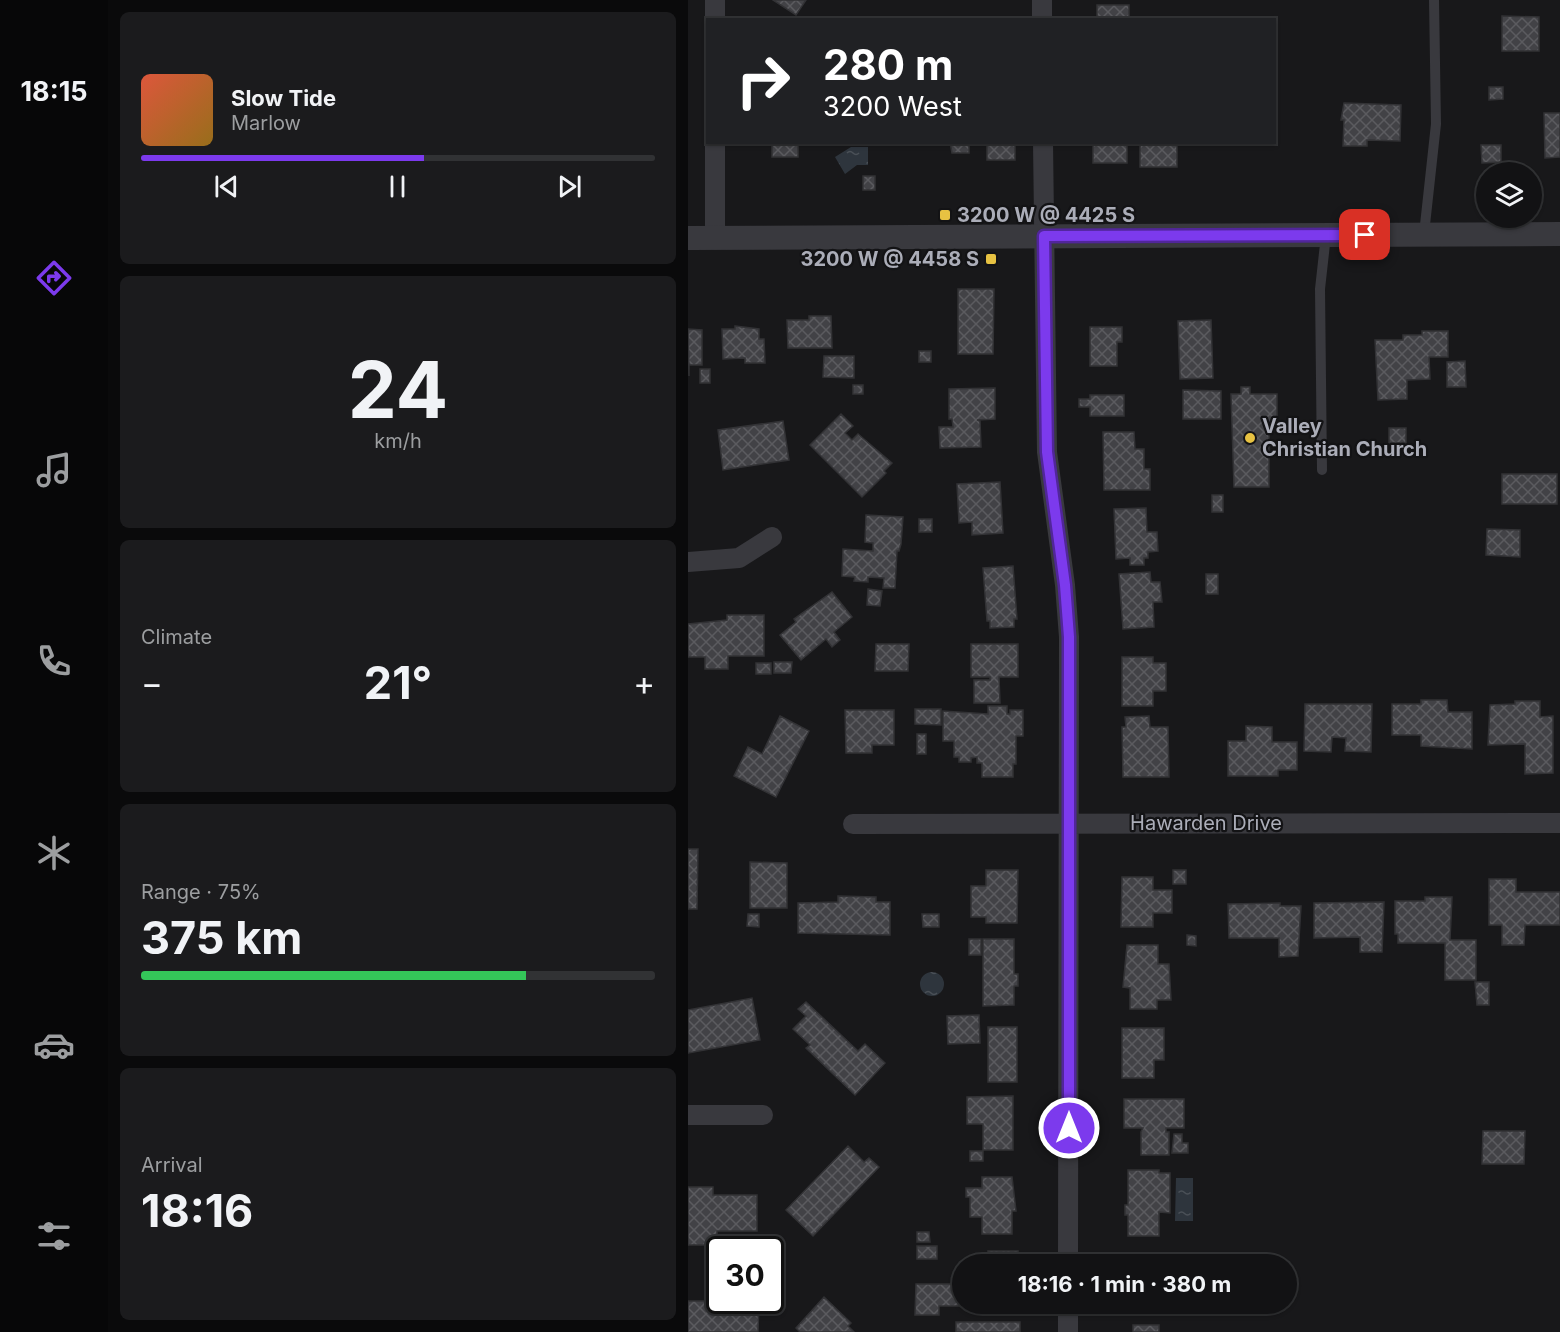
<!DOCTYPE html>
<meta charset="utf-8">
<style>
:root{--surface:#121214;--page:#1b1b1d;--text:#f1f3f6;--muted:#9c9ea0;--line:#313234;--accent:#7c3aed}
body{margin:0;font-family:Inter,sans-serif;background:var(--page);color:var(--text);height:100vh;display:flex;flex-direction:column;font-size:22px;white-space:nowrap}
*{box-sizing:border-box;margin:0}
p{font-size:20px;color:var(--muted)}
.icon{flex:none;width:33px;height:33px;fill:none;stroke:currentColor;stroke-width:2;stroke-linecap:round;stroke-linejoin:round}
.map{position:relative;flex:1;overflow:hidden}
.drawer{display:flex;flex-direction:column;gap:12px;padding:12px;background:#0a0a0b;width:580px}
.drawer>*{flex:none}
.hud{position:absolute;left:18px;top:18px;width:570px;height:126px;border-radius:0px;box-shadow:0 2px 4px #0004,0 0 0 2px var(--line);background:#202124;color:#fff;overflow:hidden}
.fabs{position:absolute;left:788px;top:162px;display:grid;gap:12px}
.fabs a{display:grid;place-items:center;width:66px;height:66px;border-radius:50%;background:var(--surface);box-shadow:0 2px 4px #0004,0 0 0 2px var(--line);font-size:30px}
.speed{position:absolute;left:18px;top:1236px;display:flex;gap:12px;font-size:30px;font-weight:700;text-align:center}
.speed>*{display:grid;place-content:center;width:78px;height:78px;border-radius:50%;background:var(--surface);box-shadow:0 2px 4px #0004,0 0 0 2px var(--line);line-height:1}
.speed .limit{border:3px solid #111;border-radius:9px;background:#fff;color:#111}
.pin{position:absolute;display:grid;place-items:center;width:51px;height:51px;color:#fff;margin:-26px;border-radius:12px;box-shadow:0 3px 9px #0006}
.me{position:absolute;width:66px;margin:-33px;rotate:0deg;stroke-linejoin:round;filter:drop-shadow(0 0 4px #0008)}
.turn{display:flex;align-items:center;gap:21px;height:126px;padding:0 18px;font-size:27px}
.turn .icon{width:78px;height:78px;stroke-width:2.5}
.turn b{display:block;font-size:42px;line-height:51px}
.big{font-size:45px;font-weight:700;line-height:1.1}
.drawer .card{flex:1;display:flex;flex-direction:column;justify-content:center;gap:9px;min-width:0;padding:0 21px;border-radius:9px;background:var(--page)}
.drawer .dial{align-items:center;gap:0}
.dial b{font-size:78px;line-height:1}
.song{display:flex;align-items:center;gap:18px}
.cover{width:72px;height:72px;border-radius:9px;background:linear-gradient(135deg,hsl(10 70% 55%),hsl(40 70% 35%))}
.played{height:6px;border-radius:3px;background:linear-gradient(90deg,var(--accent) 55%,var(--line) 55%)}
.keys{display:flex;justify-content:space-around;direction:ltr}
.heat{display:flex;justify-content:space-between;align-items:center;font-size:33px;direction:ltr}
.charge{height:9px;border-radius:4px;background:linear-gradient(90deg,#34c759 75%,var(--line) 0)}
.trip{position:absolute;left:264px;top:1254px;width:345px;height:60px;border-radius:30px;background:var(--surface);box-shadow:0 2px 4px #0004,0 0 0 2px var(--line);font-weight:700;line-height:60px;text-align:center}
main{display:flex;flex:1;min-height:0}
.tab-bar{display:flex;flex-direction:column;width:108px;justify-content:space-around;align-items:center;background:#070708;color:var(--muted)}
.tab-bar .icon{width:42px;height:42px}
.tab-bar .active{color:var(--accent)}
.tab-bar b{font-size:27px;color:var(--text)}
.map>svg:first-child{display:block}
</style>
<main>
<nav class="tab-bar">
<b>18:15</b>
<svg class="icon active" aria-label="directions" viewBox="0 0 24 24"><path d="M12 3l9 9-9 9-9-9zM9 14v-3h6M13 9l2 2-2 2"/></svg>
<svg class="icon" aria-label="music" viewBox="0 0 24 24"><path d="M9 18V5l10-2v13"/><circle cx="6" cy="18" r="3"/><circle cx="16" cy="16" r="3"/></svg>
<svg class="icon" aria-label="phone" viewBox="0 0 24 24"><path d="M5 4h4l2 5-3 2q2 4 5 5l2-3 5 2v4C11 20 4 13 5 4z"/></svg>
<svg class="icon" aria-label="climate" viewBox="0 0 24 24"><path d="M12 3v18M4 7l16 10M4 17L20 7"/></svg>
<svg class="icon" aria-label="car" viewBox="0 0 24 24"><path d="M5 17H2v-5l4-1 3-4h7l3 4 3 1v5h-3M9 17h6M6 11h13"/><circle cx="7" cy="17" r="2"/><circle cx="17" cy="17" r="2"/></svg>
<svg class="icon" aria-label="filters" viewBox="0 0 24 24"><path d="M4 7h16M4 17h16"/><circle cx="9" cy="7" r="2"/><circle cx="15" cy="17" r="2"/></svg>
</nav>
<section class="drawer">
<div class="card">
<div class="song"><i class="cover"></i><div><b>Slow Tide</b><p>Marlow</p></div></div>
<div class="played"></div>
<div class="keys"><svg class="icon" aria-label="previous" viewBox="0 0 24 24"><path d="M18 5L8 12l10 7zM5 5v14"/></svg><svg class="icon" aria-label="pause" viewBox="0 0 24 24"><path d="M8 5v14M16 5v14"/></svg><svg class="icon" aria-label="next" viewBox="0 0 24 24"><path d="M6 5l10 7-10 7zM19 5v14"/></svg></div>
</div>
<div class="card dial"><b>24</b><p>km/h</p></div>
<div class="card"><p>Climate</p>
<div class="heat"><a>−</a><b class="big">21°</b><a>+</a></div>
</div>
<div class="card"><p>Range · 75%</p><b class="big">375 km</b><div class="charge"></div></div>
<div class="card"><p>Arrival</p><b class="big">18:16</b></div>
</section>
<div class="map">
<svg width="872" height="1332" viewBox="0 0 872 1332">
<defs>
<pattern id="water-ripples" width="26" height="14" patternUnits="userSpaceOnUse" patternTransform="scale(1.5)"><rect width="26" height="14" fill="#2e353d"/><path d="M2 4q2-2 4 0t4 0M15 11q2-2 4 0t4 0" fill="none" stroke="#4a5057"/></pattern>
<pattern id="building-cross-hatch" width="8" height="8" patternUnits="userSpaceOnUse" patternTransform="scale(1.5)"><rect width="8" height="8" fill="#424246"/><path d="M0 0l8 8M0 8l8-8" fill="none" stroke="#5b5b5f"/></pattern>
</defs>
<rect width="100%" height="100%" fill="#18181a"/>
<path fill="url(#water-ripples)" d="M 163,147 L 180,147 L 180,165 L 169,165 L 157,174 L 147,157 Z
M232 984a12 12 0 1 1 24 0a12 12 0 1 1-24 0Z
M 488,1178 L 505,1178 L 505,1221 L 487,1221 Z"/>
<path fill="url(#building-cross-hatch)" stroke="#323235" stroke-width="1.5" d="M 85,0 L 118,0 L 108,15 Z
M 409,5 L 441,5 L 441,20 L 409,20 Z
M 814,16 L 851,17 L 851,51 L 814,51 Z
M 801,87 L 815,87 L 815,99 L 801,100 Z
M 656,103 L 713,105 L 712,141 L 679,140 L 679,146 L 655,146 L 656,120 L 653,120 Z
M 856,113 L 872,113 L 872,157 L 857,158 Z
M 84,142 L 110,142 L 110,157 L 84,157 Z
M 262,142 L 281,142 L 281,153 L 264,153 Z
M 299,142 L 327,142 L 327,160 L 299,160 Z
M 405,142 L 439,142 L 439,163 L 405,163 Z
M 452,142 L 489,142 L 489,167 L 452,167 Z
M 793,145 L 813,145 L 813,162 L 794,163 Z
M 175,176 L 187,176 L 187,190 L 175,190 Z
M 270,289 L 306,289 L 305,354 L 270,354 Z
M 121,316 L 143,316 L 144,348 L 100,348 L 99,320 L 121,320 Z
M 523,320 L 525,378 L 492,379 L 490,321 Z
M 47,326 L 71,329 L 71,339 L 76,339 L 77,363 L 57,363 L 57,358 L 35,359 L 34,329 L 47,329 Z
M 402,327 L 434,327 L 434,342 L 429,342 L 429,366 L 402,366 Z
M 0,329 L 14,330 L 14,365 L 1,365 L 1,376 Z
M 734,331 L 760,331 L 760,357 L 741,357 L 742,379 L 719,380 L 719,399 L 690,400 L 687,340 L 715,340 L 715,335 L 734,335 Z
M 231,351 L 243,351 L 243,362 L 231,362 Z
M 136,356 L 166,356 L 166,378 L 135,377 Z
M 777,361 L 778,387 L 759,387 L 759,362 Z
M 12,369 L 22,369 L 22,383 L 12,383 Z
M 165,385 L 175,385 L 175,394 L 165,394 Z
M 553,387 L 562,387 L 562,394 L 589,394 L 589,431 L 581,431 L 581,487 L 546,487 L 543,394 L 553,394 Z
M 307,388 L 307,419 L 289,420 L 292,421 L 293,447 L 252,448 L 251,427 L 265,427 L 264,419 L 261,419 L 261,389 Z
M 495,390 L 533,391 L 533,419 L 495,419 Z
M 402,395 L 436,395 L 436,416 L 402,416 L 402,407 L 391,407 L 391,399 L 402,399 Z
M 153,414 L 165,426 L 157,433 L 164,440 L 170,434 L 204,463 L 196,471 L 198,473 L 174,497 L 122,445 Z
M 95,421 L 101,460 L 35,470 L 30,430 Z
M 701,428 L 718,428 L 718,443 L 701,443 Z
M 415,432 L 446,432 L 447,449 L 456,449 L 456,469 L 462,469 L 462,490 L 416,490 Z
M 814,474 L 869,474 L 869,504 L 814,504 Z
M 312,482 L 315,533 L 284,535 L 284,522 L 271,523 L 269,484 Z
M 524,495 L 535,495 L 535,512 L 524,512 Z
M 458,508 L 459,532 L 469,532 L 470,551 L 460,552 L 460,558 L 456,558 L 456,565 L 442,565 L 442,558 L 428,559 L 426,509 Z
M 178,515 L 215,517 L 213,544 L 211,551 L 209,551 L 207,588 L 195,588 L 196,578 L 180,577 L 180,582 L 166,581 L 167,577 L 154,576 L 155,549 L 185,551 L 185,543 L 177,542 Z
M 231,519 L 244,519 L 244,532 L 231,532 Z
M 799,529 L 832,530 L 832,557 L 798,555 Z
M 325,566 L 329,619 L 326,619 L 326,627 L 302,628 L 302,621 L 299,621 L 295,568 Z
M 462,572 L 463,582 L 472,582 L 474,602 L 465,602 L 466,627 L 435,629 L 431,574 Z
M 518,574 L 530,574 L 530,594 L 518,594 Z
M 180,589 L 194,591 L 192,606 L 179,605 Z
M 144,592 L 164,617 L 146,632 L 152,640 L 144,647 L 138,639 L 113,660 L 92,635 L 108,622 L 106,619 Z
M 39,615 L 76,615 L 76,656 L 40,656 L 40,669 L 17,669 L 17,657 L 0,657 L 0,624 L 39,620 Z
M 188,644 L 221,644 L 220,671 L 187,671 Z
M 283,644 L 330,644 L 330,677 L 311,677 L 312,703 L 286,703 L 286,680 L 302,680 L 302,677 L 283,677 Z
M 434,657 L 465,657 L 465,663 L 478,663 L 478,691 L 465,691 L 465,706 L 434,706 Z
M 86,662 L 104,662 L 103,673 L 86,673 Z
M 68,663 L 83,663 L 83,674 L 68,674 Z
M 733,700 L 759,700 L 760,712 L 784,712 L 784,749 L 733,746 L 733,735 L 704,735 L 704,704 L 733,704 Z
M 827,701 L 852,701 L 852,717 L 865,716 L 865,773 L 837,774 L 837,744 L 800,745 L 802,705 L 827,704 Z
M 617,704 L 684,704 L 683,752 L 657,751 L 658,738 L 644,737 L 643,752 L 616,751 Z
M 300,706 L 319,706 L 319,714 L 322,714 L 322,710 L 335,710 L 335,736 L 328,736 L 328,764 L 325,764 L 325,777 L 294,777 L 294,763 L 289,763 L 289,757 L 283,758 L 283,762 L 271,762 L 271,757 L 266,757 L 266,741 L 255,741 L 255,711 L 300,714 Z
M 227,709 L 253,709 L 253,725 L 227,724 Z
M 157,710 L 206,710 L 206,745 L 184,745 L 184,753 L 158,753 Z
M 92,716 L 121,731 L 88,797 L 46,776 L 60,747 L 74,754 Z
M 461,716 L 462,727 L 480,727 L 481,777 L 435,777 L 434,727 L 438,727 L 437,717 Z
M 558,726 L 584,727 L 584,742 L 609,742 L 609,770 L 590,770 L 590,776 L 540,776 L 540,741 L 558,741 Z
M 229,734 L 238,734 L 238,754 L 229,754 Z
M 0,849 L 10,849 L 9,909 L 0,909 Z
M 62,862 L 99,863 L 99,908 L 62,908 Z
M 298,870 L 330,870 L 329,923 L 298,923 L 298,917 L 283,917 L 283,886 L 298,886 Z
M 485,870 L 498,870 L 498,884 L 485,884 Z
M 434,877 L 465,877 L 465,890 L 484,890 L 484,913 L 465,913 L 465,927 L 433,927 Z
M 801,879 L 828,879 L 828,892 L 872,892 L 872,925 L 837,925 L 836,945 L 814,945 L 814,925 L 801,925 Z
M 150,896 L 188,897 L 188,902 L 202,902 L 202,935 L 110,933 L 110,903 L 150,902 Z
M 737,897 L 764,897 L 762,940 L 788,940 L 788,980 L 757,980 L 757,943 L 710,943 L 710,934 L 707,934 L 707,901 L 737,901 Z
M 696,902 L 694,952 L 672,952 L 672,937 L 626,938 L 626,903 Z
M 592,903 L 592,906 L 613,906 L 610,956 L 591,957 L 591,938 L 541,938 L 540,904 Z
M 60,914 L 71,914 L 71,927 L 59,926 Z
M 234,914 L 251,914 L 251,927 L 235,927 Z
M 499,935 L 508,936 L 508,946 L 499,945 Z
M 281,939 L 293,939 L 293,955 L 281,955 Z
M 295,939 L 326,939 L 326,974 L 330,974 L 330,986 L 326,986 L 326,1005 L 295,1006 Z
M 439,945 L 470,945 L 470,964 L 481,964 L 483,1000 L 469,1000 L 469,1009 L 442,1009 L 442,988 L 435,987 Z
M 787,982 L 801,982 L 801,1005 L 789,1005 Z
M 64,998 L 72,1040 L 0,1053 L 0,1010 Z
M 118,1002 L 170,1051 L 177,1044 L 197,1063 L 167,1095 L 118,1048 L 122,1045 L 105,1029 L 118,1016 L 110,1009 Z
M 291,1015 L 292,1043 L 260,1044 L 259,1016 Z
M 300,1027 L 329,1027 L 329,1082 L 300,1082 Z
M 434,1028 L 476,1028 L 476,1060 L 466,1060 L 466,1078 L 434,1078 Z
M 325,1096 L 325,1150 L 295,1150 L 295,1124 L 279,1124 L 279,1097 Z
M 436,1099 L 496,1099 L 496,1128 L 478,1128 L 478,1132 L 481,1132 L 481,1155 L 453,1155 L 453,1132 L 455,1128 L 436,1128 Z
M 795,1131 L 837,1131 L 836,1164 L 794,1164 Z
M 486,1134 L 494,1134 L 494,1143 L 500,1143 L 500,1153 L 484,1153 Z
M 160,1146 L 176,1162 L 181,1158 L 191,1167 L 125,1236 L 98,1210 Z
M 282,1151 L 295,1151 L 295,1161 L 282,1161 Z
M 440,1170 L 471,1170 L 471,1173 L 482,1173 L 482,1213 L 471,1212 L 471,1236 L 440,1236 L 440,1215 L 437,1215 L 437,1205 L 440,1205 Z
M 294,1177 L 324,1177 L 328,1211 L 324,1211 L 324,1234 L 294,1234 L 294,1217 L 282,1217 L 282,1197 L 278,1197 L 278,1188 L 294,1188 Z
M 0,1187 L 25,1187 L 25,1195 L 69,1195 L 69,1231 L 29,1231 L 29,1245 L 0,1245 Z
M 229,1232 L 241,1232 L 242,1242 L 229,1242 Z
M 229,1246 L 249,1246 L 249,1259 L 229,1259 Z
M 300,1251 L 330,1251 L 330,1264 L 300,1264 Z
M 483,1253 L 492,1254 L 499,1259 L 499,1264 L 436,1264 L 436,1254 Z
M 228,1284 L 271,1284 L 271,1306 L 251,1306 L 251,1315 L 227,1315 Z
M 136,1297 L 163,1323 L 160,1326 L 166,1332 L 112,1332 L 108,1328 Z
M 0,1301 L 71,1301 L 70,1332 L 0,1332 Z
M 437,1304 L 499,1304 L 481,1311 L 437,1311 Z
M 268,1322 L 332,1322 L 332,1332 L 268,1332 Z
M 445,1325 L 471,1325 L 471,1332 L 445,1332 Z"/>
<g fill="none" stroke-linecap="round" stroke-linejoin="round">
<path stroke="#39393e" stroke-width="10" d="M 736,234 L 748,124 L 746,0
M 634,470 L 632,289 L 638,235"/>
<path stroke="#39393e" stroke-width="20" d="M 27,0 L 27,20
M 354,0 L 354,20
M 27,142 L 27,238
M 355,142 L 359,452 L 377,585 L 381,637 L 380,1264
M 0,562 L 51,558 L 84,537
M 165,824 L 872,823
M 0,1115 L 75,1115
M 380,1332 L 380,1304"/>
<path stroke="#39393e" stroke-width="24" d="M 0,238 L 872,234"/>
</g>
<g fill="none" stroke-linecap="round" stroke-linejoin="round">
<defs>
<path id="route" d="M 381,1128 L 381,637 L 377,585 L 359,452 L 356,236 L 677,235"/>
</defs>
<use href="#route" stroke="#51269a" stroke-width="15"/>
<use href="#route" stroke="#7c3aed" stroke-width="10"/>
</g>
<g fill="#e7c242" stroke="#131315" stroke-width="2">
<rect x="251" y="209" width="12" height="12" rx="3"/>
<rect x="297" y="253" width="12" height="12" rx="3"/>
<circle cx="562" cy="438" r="6"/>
</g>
<g text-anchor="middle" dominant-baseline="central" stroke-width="4.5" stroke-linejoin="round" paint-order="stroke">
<g font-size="20" font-weight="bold" fill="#abadb8" stroke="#131315" text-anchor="start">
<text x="269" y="215">3200 W @ 4425 S</text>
<text x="291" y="259" text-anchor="end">3200 W @ 4458 S</text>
<text x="574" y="426">Valley<tspan x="574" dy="23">Christian Church</tspan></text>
</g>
<g font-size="20" fill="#abadb8" stroke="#131315">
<text x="518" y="823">Hawarden Drive</text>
</g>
</g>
</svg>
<div class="fabs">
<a><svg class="icon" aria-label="layers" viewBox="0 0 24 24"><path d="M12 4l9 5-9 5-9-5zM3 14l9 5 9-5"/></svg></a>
</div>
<div class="speed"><div class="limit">30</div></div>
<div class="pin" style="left:677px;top:235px;background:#d93025"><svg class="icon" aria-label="arrive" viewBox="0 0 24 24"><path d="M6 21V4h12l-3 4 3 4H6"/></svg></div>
<svg class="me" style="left:381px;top:1128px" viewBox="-20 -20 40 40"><circle r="17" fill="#7c3aed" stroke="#fff" stroke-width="3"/><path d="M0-11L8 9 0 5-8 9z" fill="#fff"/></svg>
<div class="trip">18:16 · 1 min · 380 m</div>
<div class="hud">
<div class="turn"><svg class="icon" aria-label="right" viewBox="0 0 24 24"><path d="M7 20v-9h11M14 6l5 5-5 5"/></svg><div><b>280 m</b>3200 West</div></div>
</div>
</div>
</main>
